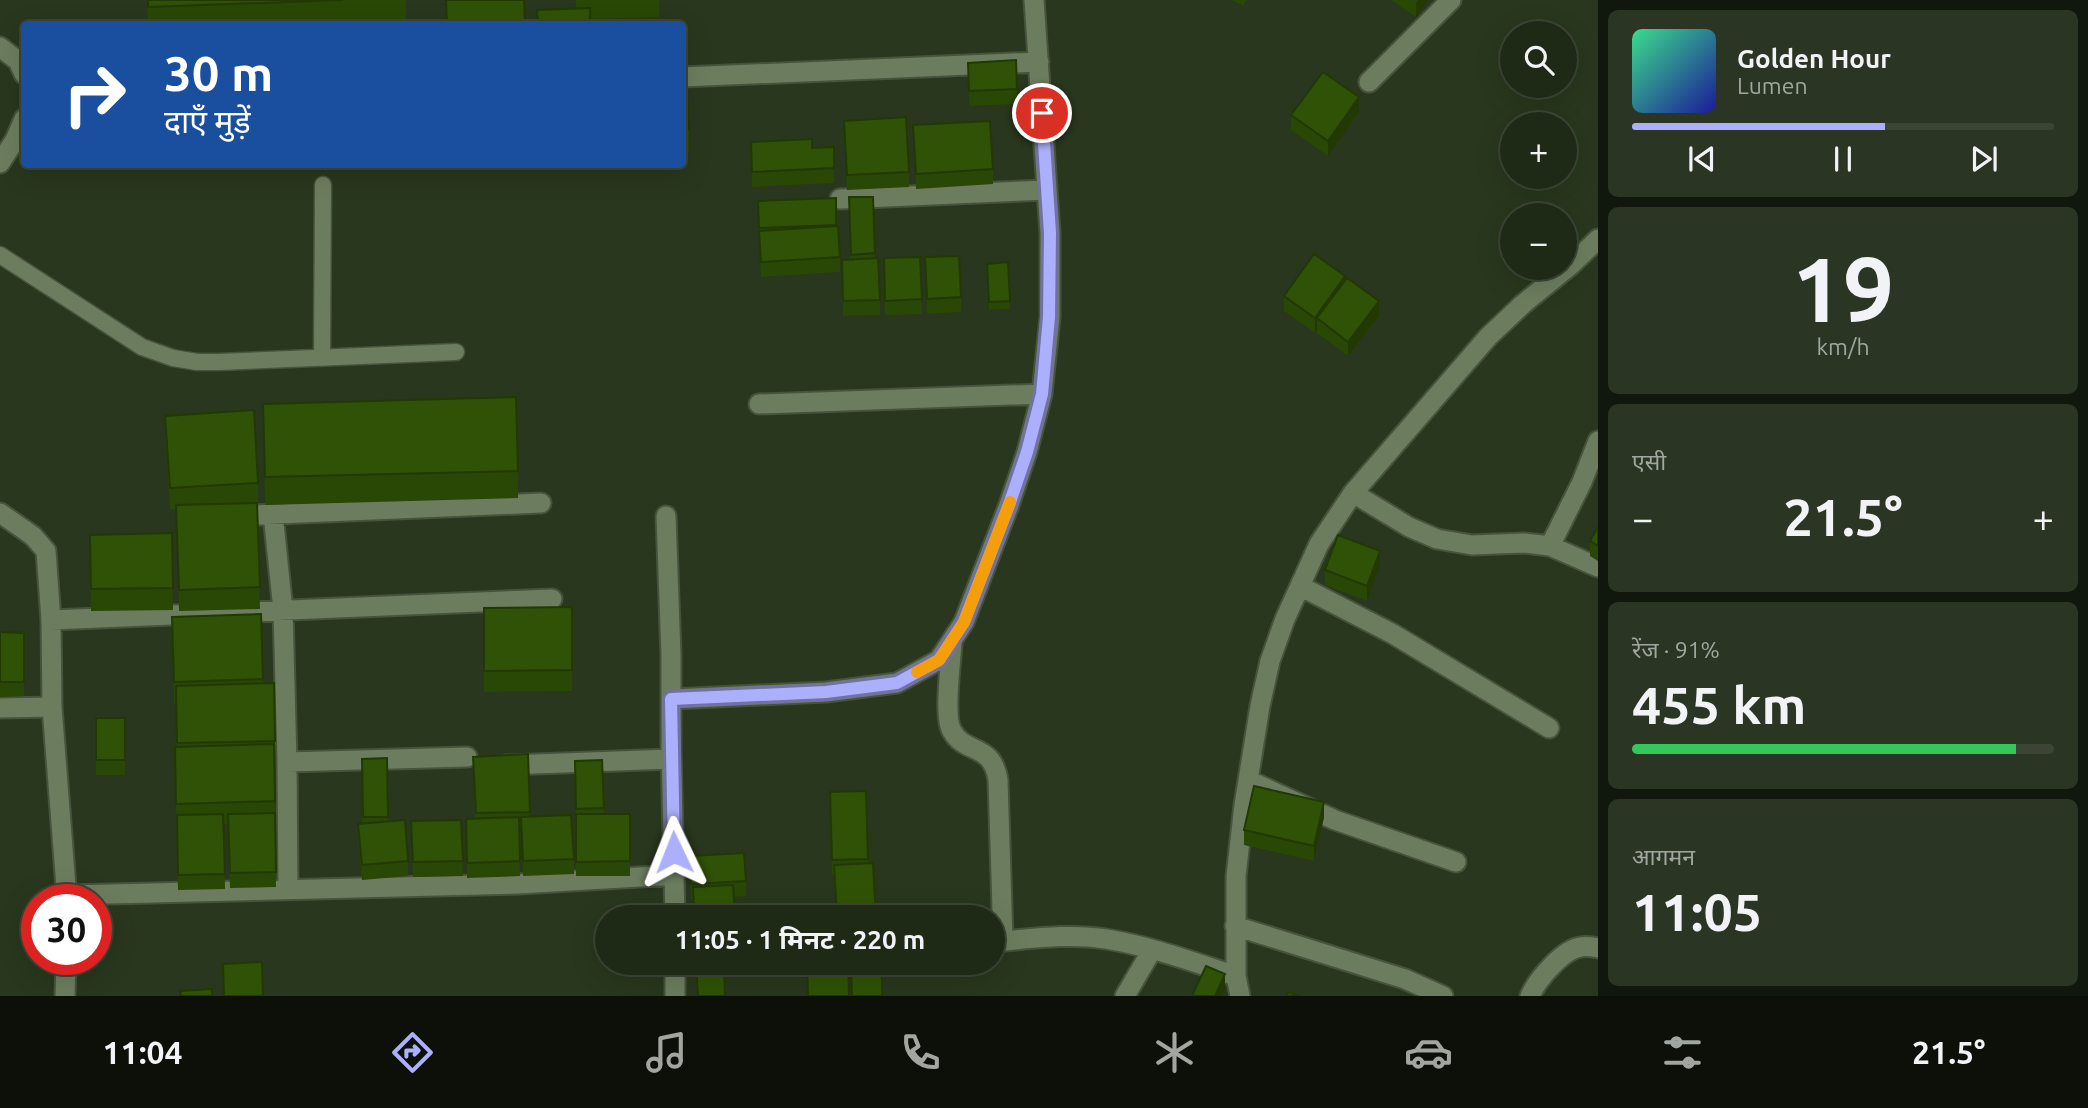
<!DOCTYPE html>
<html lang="hi">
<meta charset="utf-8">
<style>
:root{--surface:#1e2916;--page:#2b3523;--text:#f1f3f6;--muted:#a1a6a1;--line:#3c4535;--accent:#acaffb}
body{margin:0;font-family:Ubuntu,"Noto Sans Devanagari",sans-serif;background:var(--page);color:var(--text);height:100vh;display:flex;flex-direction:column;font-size:26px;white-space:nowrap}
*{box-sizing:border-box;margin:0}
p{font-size:23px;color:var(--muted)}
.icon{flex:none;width:38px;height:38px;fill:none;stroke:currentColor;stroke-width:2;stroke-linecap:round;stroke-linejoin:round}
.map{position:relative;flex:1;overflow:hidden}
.panel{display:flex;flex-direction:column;gap:10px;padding:10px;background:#10170c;width:490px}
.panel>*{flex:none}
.banner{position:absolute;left:21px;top:21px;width:665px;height:147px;border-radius:7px;box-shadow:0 7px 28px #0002,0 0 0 2px var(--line);background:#1a4fa0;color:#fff;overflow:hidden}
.tools{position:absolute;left:1500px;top:21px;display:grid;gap:14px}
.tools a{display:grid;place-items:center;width:77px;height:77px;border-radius:50%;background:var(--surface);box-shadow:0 7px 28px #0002,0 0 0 2px var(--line);font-size:35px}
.speed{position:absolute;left:21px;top:884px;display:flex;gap:14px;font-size:35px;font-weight:700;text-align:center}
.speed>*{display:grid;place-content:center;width:91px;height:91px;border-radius:50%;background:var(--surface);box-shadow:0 7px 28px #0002,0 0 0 2px var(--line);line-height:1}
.speed .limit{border:10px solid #d22;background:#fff;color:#111}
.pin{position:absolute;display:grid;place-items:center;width:60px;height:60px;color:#fff;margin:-30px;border:4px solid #fff;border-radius:50%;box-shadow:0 2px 7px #0007}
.me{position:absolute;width:77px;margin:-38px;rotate:358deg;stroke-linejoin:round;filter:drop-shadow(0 0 5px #0008)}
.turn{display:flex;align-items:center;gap:24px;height:147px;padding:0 28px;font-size:32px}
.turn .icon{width:91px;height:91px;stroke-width:2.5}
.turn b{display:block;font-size:49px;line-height:60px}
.big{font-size:52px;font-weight:700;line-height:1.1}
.panel .card{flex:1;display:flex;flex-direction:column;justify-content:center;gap:10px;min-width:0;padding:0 24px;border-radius:10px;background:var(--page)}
.panel .dial{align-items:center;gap:0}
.dial b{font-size:91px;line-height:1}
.song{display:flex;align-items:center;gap:21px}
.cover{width:84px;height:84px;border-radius:10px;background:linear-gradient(135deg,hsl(150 70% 55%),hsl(240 70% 35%))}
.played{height:7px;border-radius:4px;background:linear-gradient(90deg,var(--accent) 60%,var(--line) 60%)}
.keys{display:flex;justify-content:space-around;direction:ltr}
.heat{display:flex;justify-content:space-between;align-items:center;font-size:38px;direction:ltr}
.charge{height:10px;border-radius:5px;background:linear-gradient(90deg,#34c759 91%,var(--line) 0)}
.trip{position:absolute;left:595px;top:905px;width:410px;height:70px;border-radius:35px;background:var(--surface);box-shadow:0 7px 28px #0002,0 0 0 2px var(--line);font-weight:700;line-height:70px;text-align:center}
.tabs{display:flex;height:112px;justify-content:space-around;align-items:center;background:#0c1009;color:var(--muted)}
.tabs .icon{width:49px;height:49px}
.tabs .selected{color:var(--accent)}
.tabs b{font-size:32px;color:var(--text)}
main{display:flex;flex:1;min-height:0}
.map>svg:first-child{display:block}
</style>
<main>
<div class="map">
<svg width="1598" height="996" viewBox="0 0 1598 996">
<rect width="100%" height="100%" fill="#28371d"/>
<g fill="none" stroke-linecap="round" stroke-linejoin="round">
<defs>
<path id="service" d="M 0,255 L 142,347 L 173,358 L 197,362 L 219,362 L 456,352
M 322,358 L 323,185"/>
<path id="minor" d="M 0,47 L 18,61 L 24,74
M 682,77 L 1039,62
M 1369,82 L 1451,0
M 0,163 L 15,140 L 24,119
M 840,199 L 1047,190
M 759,404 L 1042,394
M 1353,493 L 1409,527 L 1437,539 L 1472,545 L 1524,543 L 1550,546 L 1598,567
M 0,513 L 33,536 L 46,551 L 51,620 L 52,707 L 67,900
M 273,514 L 283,610 L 287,762 L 288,890
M 231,516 L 541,503
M 666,516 L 671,655 L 671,751 L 675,917
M 1550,546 L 1582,482 L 1598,441
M 1300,586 L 1393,634 L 1549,728
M 51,620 L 552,599
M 952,643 C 951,663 943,716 952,731 C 965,755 992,742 998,780 L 1003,941
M 671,699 L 826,692 L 897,683 L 939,660 L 964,622 L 1009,505 L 1027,452 L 1042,394 L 1050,317 L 1050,233 L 1034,0
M 0,708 L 52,707
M 287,762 L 467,757
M 507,765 L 671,759
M 1248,780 L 1335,820 L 1456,862
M 68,895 L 518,884 L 674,875
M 1235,926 L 1405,979 L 1443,996
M 992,942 C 1030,939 1068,933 1106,939 C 1150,946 1193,962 1236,976
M 675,962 L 675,996
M 65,996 L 66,959
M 1125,996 L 1152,950
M 1240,996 L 1236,976 L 1236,876 L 1244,805 L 1260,706 L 1270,661 L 1285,619 L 1319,544 L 1353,493 L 1488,337 L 1523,304 L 1571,265 L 1598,239
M 1530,996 C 1537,980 1563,949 1581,947 C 1586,946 1593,947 1598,948"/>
</defs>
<use href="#service" stroke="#47533c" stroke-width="19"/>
<use href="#minor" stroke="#47533c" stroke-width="23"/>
<use href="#service" stroke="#6c7d5f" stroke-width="16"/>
<use href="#minor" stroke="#6c7d5f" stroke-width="19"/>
</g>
<path fill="#294705" d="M 147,0 L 406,0 L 406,24 L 148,24 Z
M 576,0 L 659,0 L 659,17 L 590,19 L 576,9 Z
M 1231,0 L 1246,0 L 1244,6 Z
M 1391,0 L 1428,0 L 1416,17 Z
M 968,63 L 1017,89 L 1017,104 L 969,106 Z
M 682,66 L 689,129 L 689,151 L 682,151 Z
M 1359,112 L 1328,156 L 1291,130 L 1291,115 Z
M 844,121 L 909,172 L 909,187 L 847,190 Z
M 913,125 L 993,169 L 993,184 L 916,189 Z
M 751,142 L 812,148 L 834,168 L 834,183 L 752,187 Z
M 849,197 L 873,197 L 875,259 L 880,300 L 880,315 L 843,316 L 842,260 L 850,260 Z
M 836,198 L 836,227 L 840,257 L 840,272 L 761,277 L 758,201 Z
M 920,257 L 922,314 L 885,315 L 884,273 Z
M 925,257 L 961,297 L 961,312 L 927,314 Z
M 1008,262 L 1010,309 L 989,310 L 987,264 Z
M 1345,281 L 1379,316 L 1348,356 L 1317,333 L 1317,330 L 1315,333 L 1284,311 L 1284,296 Z
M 263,404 L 518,471 L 518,498 L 265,505 Z
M 165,416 L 258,483 L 258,504 L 257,504 L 260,609 L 179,611 L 176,509 L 170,509 L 165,437 Z
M 1598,527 L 1598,561 L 1590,556 L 1590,541 Z
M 172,533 L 173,610 L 91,611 L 90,535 Z
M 1380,566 L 1367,601 L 1325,585 L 1325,570 Z
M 572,607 L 572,691 L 484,692 L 484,608 Z
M 261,614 L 263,684 L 275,741 L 274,763 L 276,887 L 230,888 L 228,824 L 224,824 L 225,889 L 178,890 L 175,768 L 175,747 L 177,747 L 176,703 L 174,703 L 172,617 Z
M 0,632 L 24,633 L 24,696 L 0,697 Z
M 96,718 L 125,718 L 125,775 L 96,775 Z
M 528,754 L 530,817 L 574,859 L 574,874 L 523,876 L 521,827 L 519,827 L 520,876 L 467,878 L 466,819 L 475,819 L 473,757 Z
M 387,758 L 388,822 L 408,861 L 408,876 L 362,880 L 358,839 L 358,824 L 362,824 L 362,759 Z
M 602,760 L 604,814 L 630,814 L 630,876 L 576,876 L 575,761 Z
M 866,791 L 868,863 L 876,917 L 836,917 L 834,875 L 832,875 L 830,807 Z
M 1324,817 L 1314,861 L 1244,845 L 1244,830 Z
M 461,820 L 463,876 L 413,877 L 411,821 Z
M 690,856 L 746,881 L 746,896 L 734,897 L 735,917 L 693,917 L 693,899 L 691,899 Z"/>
<path fill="#223904" d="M 1418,0 L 1428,0 L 1416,17 L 1416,3 Z
M 1359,97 L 1359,112 L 1328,156 L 1328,141 Z
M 1345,276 L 1345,291 L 1317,318 L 1317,330 L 1315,333 L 1315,318 Z
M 1379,301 L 1379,316 L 1348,356 L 1348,342 Z
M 1380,551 L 1380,566 L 1367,601 L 1367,586 Z
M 1324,802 L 1324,817 L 1314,861 L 1314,846 Z
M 1225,974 L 1225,989 L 1222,996 L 1215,996 Z"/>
<path fill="#305206" stroke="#223904" stroke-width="2" d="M 148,0 L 343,0 L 148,7 Z
M 446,0 L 524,0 L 525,24 L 447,24 Z
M 590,8 L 590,24 L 538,24 L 537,10 Z
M 1016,60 L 1017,89 L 969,91 L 968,63 Z
M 685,65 L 689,129 L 682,130 L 682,66 Z
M 1323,72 L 1359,97 L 1328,141 L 1291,115 Z
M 906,117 L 909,172 L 847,175 L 844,121 Z
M 990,121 L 993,169 L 916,174 L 913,125 Z
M 812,139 L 812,148 L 834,147 L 834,168 L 752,172 L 751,142 Z
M 849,197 L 873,197 L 875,253 L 851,255 Z
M 836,198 L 836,225 L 759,228 L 758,201 Z
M 838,226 L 840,257 L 761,262 L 759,231 Z
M 1314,254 L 1345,276 L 1315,318 L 1284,296 Z
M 959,256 L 961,297 L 927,299 L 925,257 Z
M 920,257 L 922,299 L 885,301 L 884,258 Z
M 878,258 L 880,300 L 843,301 L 842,260 Z
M 1008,262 L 1010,301 L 989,302 L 987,264 Z
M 1347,278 L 1379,301 L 1348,342 L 1317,318 Z
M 516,397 L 518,471 L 265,477 L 263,404 Z
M 254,410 L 258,483 L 170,488 L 165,416 Z
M 257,503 L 260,587 L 179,590 L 176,505 Z
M 1598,527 L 1598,546 L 1590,541 Z
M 172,533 L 173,588 L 91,589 L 90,535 Z
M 1338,535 L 1380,551 L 1367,586 L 1325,570 Z
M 572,607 L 572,670 L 484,671 L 484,608 Z
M 261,614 L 263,679 L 174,682 L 172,617 Z
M 0,632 L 24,633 L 24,682 L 0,682 Z
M 274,683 L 275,741 L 177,743 L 176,686 Z
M 96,718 L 125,718 L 125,760 L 96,760 Z
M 274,744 L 275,801 L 176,804 L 175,747 Z
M 528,754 L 530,812 L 476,813 L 473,757 Z
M 387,758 L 388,817 L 363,817 L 362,759 Z
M 602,760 L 604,808 L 576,809 L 575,761 Z
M 1254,786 L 1324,802 L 1314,846 L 1244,830 Z
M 866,791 L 868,859 L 832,860 L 830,792 Z
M 275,813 L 276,872 L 230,873 L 228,814 Z
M 223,814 L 225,874 L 178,875 L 177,815 Z
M 576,814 L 630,814 L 630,861 L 576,862 Z
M 571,815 L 574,859 L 523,861 L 521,817 Z
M 519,817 L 520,861 L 467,863 L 466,819 Z
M 405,820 L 408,861 L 362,865 L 358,824 Z
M 461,820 L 463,861 L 413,862 L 411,821 Z
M 744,853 L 746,881 L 691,884 L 690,856 Z
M 873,863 L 876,917 L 837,917 L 834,865 Z
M 733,885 L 735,917 L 694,917 L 693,887 Z
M 262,962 L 263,996 L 224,996 L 223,964 Z
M 696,962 L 724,962 L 725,996 L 698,996 Z
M 807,962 L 848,962 L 849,996 L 808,996 Z
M 851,962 L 882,962 L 882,996 L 852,996 Z
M 1206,966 L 1225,974 L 1215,996 L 1192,996 Z
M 212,989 L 212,996 L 181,996 L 180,991 Z
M 1288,992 L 1299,996 L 1287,996 Z"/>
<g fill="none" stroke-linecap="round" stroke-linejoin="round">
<defs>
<path id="route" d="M 674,852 L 671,699 L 826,692 L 897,683 L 939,660 L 964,622 L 1009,505 L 1027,452 L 1042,394 L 1049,317 L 1050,233 L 1042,113"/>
</defs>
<use href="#route" stroke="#7072a3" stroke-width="18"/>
<use href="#route" stroke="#acaffb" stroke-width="12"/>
<path stroke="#f59e0b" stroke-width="12" d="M 917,672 L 939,660 L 964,622 L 1010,502"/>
</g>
</svg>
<div class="tools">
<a><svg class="icon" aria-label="search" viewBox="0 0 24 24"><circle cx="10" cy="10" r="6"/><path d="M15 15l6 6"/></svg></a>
<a>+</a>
<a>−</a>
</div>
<div class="speed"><div class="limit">30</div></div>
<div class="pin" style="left:1042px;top:113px;background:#d93025"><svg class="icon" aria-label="arrive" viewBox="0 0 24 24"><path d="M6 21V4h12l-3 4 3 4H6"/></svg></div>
<svg class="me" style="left:674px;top:852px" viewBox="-20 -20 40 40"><path d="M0-17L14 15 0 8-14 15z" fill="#acaffb" stroke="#fff" stroke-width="4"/></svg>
<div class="trip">11:05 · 1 मिनट · 220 m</div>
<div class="banner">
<div class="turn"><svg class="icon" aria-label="right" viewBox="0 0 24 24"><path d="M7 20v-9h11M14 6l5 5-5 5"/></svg><div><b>30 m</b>दाएँ मुड़ें</div></div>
</div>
</div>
<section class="panel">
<div class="card">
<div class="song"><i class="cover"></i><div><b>Golden Hour</b><p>Lumen</p></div></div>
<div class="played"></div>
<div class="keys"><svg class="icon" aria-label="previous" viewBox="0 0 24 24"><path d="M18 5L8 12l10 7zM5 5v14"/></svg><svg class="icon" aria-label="pause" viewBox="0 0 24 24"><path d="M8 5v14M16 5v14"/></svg><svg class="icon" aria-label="next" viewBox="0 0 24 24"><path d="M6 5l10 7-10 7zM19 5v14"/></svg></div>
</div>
<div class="card dial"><b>19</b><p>km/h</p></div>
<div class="card"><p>एसी</p>
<div class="heat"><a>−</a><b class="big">21.5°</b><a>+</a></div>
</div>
<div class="card"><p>रेंज · 91%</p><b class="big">455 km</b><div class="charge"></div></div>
<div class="card"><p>आगमन</p><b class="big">11:05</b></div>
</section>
</main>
<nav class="tabs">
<b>11:04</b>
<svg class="icon selected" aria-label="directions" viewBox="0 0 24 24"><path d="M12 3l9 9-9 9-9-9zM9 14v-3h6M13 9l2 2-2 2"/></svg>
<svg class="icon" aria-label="music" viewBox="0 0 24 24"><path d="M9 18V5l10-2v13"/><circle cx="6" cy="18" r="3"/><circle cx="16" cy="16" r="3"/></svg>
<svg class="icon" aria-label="phone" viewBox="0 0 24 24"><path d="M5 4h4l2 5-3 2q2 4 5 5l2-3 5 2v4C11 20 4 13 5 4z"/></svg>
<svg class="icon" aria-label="climate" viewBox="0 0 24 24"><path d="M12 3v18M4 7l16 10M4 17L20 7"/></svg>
<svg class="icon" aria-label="car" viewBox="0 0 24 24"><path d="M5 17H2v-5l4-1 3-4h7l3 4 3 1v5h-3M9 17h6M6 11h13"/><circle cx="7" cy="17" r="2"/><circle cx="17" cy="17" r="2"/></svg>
<svg class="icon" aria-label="filters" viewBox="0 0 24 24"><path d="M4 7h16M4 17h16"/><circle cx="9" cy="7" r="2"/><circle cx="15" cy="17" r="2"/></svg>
<b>21.5°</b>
</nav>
